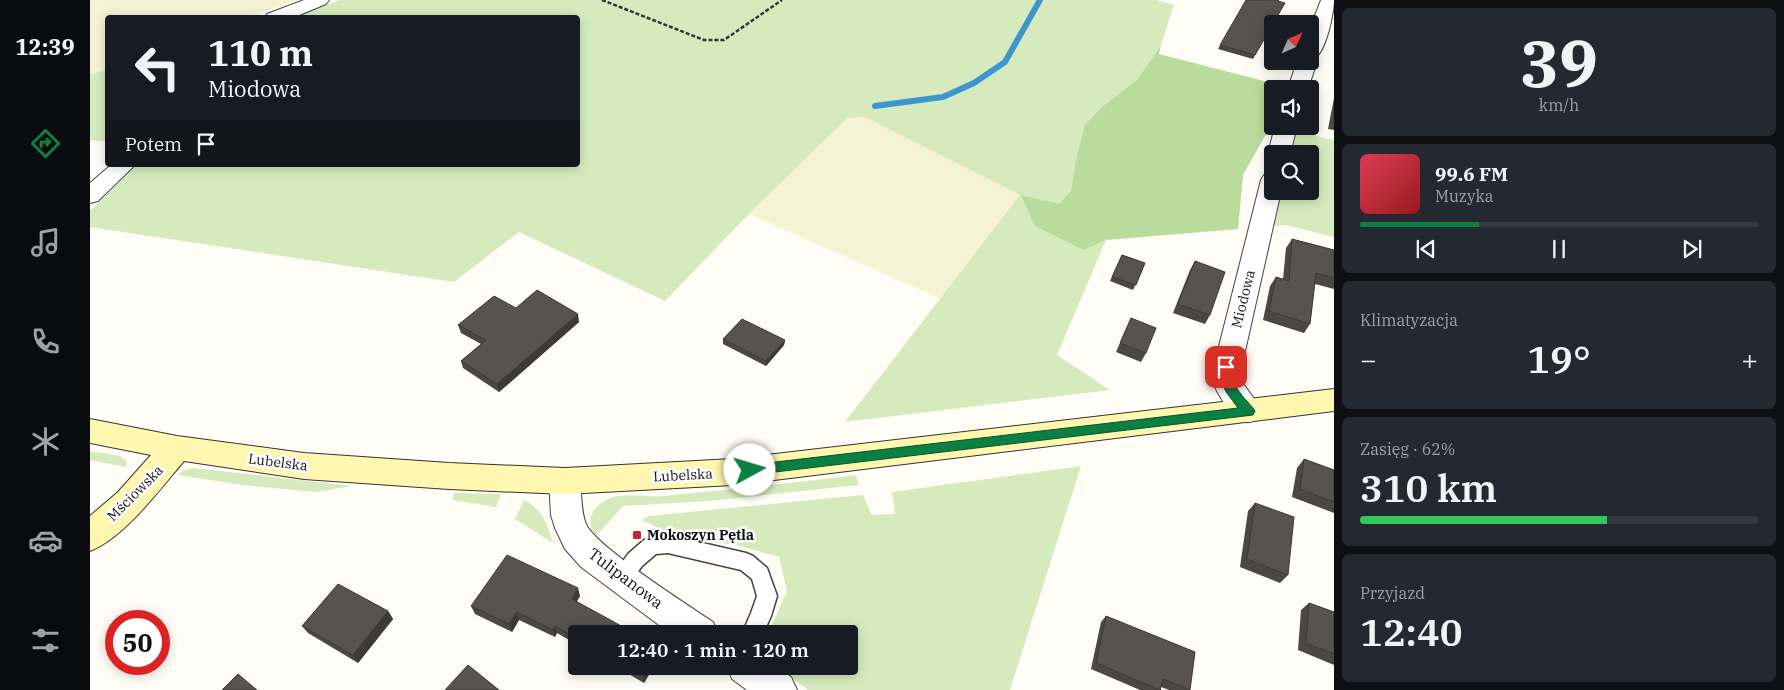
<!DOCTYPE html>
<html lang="pl">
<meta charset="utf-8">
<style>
:root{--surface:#171b24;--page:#242831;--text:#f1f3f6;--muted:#9ea1a6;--line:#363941;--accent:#0b8043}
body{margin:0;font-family:"IBM Plex Serif",serif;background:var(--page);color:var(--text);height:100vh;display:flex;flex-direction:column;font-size:19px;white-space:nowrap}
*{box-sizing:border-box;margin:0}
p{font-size:16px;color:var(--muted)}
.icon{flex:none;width:28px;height:28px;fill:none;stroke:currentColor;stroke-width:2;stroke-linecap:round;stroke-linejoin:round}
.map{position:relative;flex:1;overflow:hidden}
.sheet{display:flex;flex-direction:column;gap:8px;padding:8px;background:#0d0f14;width:450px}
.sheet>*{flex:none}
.banner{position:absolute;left:15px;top:15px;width:475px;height:152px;border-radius:5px;box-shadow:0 2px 12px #0003;background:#171b24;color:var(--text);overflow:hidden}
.needle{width:32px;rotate:45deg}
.controls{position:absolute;left:1174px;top:15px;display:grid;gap:10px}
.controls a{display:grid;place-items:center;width:55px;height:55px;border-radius:5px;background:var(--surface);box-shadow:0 2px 12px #0003;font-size:25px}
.speed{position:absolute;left:15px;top:610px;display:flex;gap:10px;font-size:25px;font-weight:700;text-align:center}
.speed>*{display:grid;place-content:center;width:65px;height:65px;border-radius:50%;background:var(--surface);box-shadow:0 2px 12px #0003;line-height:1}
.speed .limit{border:8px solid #d22;background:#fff;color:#111}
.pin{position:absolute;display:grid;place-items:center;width:42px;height:42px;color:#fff;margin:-21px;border-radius:10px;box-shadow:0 2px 8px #0006}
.me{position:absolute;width:55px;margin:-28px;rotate:84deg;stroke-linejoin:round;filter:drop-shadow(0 0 4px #0008)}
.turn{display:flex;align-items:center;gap:18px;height:105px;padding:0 20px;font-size:22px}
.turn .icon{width:65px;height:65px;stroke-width:2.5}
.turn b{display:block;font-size:35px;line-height:42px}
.then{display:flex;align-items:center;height:48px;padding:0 20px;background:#0003;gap:10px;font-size:19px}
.big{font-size:38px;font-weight:600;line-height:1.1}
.sheet .tile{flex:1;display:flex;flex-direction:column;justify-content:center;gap:8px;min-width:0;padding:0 18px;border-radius:8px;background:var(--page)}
.sheet .dial{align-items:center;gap:0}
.dial b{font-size:65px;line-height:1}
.song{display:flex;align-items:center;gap:15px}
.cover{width:60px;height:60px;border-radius:8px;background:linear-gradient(135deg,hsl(350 70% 55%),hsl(0 70% 35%))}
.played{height:5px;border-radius:2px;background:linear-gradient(90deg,var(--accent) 30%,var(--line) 30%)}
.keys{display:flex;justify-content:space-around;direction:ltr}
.heat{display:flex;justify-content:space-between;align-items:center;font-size:28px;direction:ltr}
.charge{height:8px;border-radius:4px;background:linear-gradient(90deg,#34c759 62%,var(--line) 0)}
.trip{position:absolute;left:478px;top:625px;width:290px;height:50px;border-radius:5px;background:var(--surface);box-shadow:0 2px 12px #0003;font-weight:600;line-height:50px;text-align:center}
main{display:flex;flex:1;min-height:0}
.tab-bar{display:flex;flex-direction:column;width:90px;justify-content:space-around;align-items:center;background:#090b0e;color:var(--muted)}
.tab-bar .icon{width:35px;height:35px}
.tab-bar .on{color:var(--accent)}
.tab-bar b{font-size:22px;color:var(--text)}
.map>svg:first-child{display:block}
</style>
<main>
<nav class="tab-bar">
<b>12:39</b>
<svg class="icon on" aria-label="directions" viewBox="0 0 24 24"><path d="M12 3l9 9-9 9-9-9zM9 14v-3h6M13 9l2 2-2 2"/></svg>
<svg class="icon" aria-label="music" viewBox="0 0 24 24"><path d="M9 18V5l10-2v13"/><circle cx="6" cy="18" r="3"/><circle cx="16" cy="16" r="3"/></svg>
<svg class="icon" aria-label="phone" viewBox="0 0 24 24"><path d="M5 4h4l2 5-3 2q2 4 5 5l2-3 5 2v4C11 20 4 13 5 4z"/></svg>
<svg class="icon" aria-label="climate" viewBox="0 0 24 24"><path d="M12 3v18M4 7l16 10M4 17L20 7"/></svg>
<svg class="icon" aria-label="car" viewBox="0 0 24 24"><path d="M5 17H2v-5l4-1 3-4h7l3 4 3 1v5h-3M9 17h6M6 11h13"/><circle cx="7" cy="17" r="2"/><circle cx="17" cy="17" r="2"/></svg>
<svg class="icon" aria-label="filters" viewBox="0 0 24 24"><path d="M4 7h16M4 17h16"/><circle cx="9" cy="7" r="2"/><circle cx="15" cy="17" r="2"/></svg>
</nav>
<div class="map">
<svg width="1244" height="690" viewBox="0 0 1244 690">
<rect width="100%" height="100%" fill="#fffdf5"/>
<path fill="#f6f3d4" d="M 0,0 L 208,0 L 158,17 L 18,18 L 17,69 L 0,75 Z
M 757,117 L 774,117 L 931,195 L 851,299 L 659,214 Z"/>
<path fill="#d5ebbd" d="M 250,0 L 1067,0 L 1084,5 L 1071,45 L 1047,80 L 1013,106 L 985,164 L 981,191 L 969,205 L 931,195 L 994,250 L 1016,240 L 967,355 L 1020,390 L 755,422 L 930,195 L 774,117 L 757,118 L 659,214 L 575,301 L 429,232 L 364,282 L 0,227 L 0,211 L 47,165 L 488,165 L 488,18 L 203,17 Z
M 17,69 L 17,142 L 0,140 L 0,75 Z
M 1201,126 L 1219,126 L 1226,136 L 1244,140 L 1244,237 L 1196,225 L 1181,226 L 1188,191 L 1220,191 L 1220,154 L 1196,154 Z
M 0,451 L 31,456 L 37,462 L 36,467 L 0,460 Z
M 991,466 L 920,690 L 718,690 L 685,666 L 759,666 L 759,634 L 678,634 L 697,591 L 689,557 L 646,545 L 586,537 L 552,520 L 559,516 L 773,495 L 782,515 L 805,514 L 802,492 Z
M 104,468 L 262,486 L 226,492 L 152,485 L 88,475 L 94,470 Z
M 766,475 L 769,485 L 619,501 L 533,506 L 506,536 C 494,520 503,505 520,498 C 533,493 558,497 573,496 C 637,490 701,483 766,475 Z
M 364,493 L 411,494 L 406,507 L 362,500 Z
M 434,500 C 453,509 457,524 463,543 L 425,519 Z"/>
<path fill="#b9dc9c" d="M 1071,45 L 1069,54 L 1186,84 L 1189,89 L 1182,89 L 1182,126 L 1187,126 L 1175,136 L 1153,175 L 1148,229 L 1016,240 L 994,250 L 945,226 L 931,195 L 969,204 L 981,191 L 985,164 L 995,125 L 1013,106 L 1047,80 Z"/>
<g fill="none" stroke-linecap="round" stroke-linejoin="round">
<path stroke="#3f96cf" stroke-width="6" d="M 785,106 L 853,97 L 884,83 L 915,62 L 950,0"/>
<defs>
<path id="lane" d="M 578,535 L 656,553 L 663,556 L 677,568 L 687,596 L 681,616 L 673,634 L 652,634 L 661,613 L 667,596 L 662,579 L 651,570 L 578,553 L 566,554 L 552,566 L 539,584 L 532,586 L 525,584 L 522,577 L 538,554 L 554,540 Z"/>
<path id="street" d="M 214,0 L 239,0 L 236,4 L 202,18 L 175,18 L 177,14 Z
M 1231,0 L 1244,0 C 1244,13 1236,51 1225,58 L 1227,61 L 1218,89 L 1198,89 L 1207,61 L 1220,61 L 1220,28 Z
M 1185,126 L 1207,126 L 1200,154 L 1182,154 L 1182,159 L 1178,154 Z
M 21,165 L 45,165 L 8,201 L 0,203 L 0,183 Z
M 1182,173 L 1182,191 L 1191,191 L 1149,378 L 1173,411 L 1168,419 C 1165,420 1160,423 1157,422 C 1142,421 1126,391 1121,378 L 1171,180 L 1174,175 Z
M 475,468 L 486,472 C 494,488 489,507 496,524 C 505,546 598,605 623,622 L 628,634 L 581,634 L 491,567 L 475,549 L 465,528 L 461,515 L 459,481 L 464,472 Z
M 637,666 L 686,666 L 701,677 L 707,690 L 657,690 L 642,679 Z"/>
<path id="secondary" d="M 1244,389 L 1244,411 L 643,485 L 475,494 L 359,489 L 214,479 L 94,461 C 70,489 34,538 0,551 L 0,516 L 28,492 L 61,455 L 0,443 L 0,419 L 87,436 L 214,453 L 359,463 L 475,468 L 643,459 Z"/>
</defs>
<use href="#lane" stroke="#444" stroke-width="3"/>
<use href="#street" stroke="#444" stroke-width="2"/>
<use href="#secondary" stroke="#333" stroke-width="2"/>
<path stroke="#333" stroke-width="2.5" stroke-dasharray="4 2" stroke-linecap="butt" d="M 512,0 L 614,40 L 634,40 L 692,0"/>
<use href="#lane" fill="#fff" fill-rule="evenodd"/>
<use href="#street" fill="#fff" fill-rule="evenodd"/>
<use href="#secondary" fill="#fff6b0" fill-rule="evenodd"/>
</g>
<path fill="#4d4742" d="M 1189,2 L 1182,25 L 1163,59 L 1128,49 L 1130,45 Z
M 1244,98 L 1244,130 L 1238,129 Z
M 1202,239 L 1244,250 L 1244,289 L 1225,284 L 1220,324 L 1214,333 L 1173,320 L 1180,286 L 1186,277 L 1193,279 L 1196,248 Z
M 1032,255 L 1055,263 L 1043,290 L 1020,281 Z
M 1105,261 L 1120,315 L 1115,324 L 1083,313 L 1100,270 Z
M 426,308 L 489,322 L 409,392 L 373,368 L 371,361 L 391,344 L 371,333 L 368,325 Z
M 1041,318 L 1056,353 L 1051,362 L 1026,352 Z
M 633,339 L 695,340 L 694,345 L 676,366 L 633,344 Z
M 1214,459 L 1244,470 L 1244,513 L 1202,497 L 1207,468 Z
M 1165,503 L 1198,575 L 1190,583 L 1150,567 L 1158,511 Z
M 490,596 L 487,601 L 486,644 L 467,633 L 465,637 L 429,620 L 422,632 L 385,614 L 381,606 Z
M 1219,603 L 1244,612 L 1244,665 L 1208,650 L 1211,610 Z
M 298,611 L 303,619 L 268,663 L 218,633 L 212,626 Z
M 1016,616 L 1100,690 L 1079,690 L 1071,687 L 1071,690 L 1050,690 L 1001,669 L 1011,622 Z
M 525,666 L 564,666 L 554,683 Z"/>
<path fill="#3f3936" d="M 488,314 L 489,322 L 409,392 L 407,384 Z
M 695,340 L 694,345 L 676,366 L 676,361 Z
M 488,588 L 490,596 L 484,606 L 482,599 Z
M 298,611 L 303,619 L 268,663 L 263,655 Z
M 427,612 L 429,620 L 422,632 L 419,624 Z
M 465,626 L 467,633 L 465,637 L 463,630 Z
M 559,666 L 564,666 L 554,683 L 553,676 Z"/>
<path fill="#5a524d" stroke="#3f3936" d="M 1156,0 L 1189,0 L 1188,1 L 1195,3 L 1165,55 L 1130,45 Z
M 1202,239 L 1244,250 L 1244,278 L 1226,273 L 1220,324 L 1179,311 L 1186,277 L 1199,281 Z
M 1032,255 L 1055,263 L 1046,285 L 1022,277 Z
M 1105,261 L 1135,272 L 1120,315 L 1088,304 Z
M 447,290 L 488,314 L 407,384 L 371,361 L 396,340 L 368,325 L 404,296 L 426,308 Z
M 1041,318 L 1066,328 L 1056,353 L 1030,343 Z
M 652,319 L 695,340 L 676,361 L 633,339 Z
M 1214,459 L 1244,470 L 1244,502 L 1210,489 Z
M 1165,503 L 1204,517 L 1198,575 L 1157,559 Z
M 417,555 L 488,588 L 482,599 L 546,634 L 486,634 L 486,638 L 465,626 L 463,630 L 427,612 L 419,624 L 381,606 Z
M 248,584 L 298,611 L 263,655 L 212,626 Z
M 1219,603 L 1244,612 L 1244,654 L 1216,643 Z
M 1016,616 L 1105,652 L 1100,690 L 1073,679 L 1070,690 L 1006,663 Z
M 378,665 L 409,690 L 355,690 Z
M 536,666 L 559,666 L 553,676 Z
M 148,674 L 167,690 L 132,690 Z"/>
<path fill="#0b8043" stroke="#07532c" d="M 1136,363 L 1142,367 C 1140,385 1152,395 1163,408 L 1165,411 L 1163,415 L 660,475 L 656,474 L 654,470 L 656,466 L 660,465 L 1148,408 C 1138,394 1128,385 1131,367 Z"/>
<rect fill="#c4262e" stroke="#fff" stroke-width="2" x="542" y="530" width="10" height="10" rx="2.5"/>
<g text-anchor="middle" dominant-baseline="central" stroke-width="5" stroke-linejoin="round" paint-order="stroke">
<g font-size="14" fill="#111" stroke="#fff">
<text transform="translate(1153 299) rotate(-76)">Miodowa</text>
<text transform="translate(188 462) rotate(7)">Lubelska</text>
<text transform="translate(593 475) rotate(-3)">Lubelska</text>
<text transform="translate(45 493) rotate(-45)">Mściowska</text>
</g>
<g font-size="14" font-weight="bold" fill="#111" stroke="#fff" text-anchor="start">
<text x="557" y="535">Mokoszyn Pętla</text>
</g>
<g font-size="16" fill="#111" stroke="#fff">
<text transform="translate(536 578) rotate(37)">Tulipanowa</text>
</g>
</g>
</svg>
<div class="controls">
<a><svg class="needle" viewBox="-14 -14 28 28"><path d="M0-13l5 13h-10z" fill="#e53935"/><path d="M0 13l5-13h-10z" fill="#9ea1a6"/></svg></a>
<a><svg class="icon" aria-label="sound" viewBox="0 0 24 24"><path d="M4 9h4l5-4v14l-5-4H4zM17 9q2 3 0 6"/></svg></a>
<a><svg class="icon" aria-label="search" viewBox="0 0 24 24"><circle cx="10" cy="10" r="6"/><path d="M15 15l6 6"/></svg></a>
</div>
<div class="speed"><div class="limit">50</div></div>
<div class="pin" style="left:1136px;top:367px;background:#d93025"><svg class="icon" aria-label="arrive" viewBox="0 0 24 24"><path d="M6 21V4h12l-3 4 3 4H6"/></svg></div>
<svg class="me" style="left:660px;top:470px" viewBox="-20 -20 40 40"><circle r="19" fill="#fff"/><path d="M0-13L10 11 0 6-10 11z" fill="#0b8043"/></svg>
<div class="trip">12:40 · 1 min · 120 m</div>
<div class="banner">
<div class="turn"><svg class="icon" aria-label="left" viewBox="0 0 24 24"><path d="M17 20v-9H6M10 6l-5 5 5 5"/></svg><div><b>110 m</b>Miodowa</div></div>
<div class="then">Potem<svg class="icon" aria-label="arrive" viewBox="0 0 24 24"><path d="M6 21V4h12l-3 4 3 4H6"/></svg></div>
</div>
</div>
<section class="sheet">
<div class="tile dial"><b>39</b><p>km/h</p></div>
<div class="tile">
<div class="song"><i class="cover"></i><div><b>99.6 FM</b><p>Muzyka</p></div></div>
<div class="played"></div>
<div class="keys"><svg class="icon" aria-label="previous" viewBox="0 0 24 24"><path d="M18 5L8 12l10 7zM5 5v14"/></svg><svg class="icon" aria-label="pause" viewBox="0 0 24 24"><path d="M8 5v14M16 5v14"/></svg><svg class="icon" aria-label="next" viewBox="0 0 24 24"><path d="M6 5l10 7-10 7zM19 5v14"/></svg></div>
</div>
<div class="tile"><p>Klimatyzacja</p>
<div class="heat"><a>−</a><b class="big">19°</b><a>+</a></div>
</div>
<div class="tile"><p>Zasięg · 62%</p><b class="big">310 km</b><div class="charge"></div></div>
<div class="tile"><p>Przyjazd</p><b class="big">12:40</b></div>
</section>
</main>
